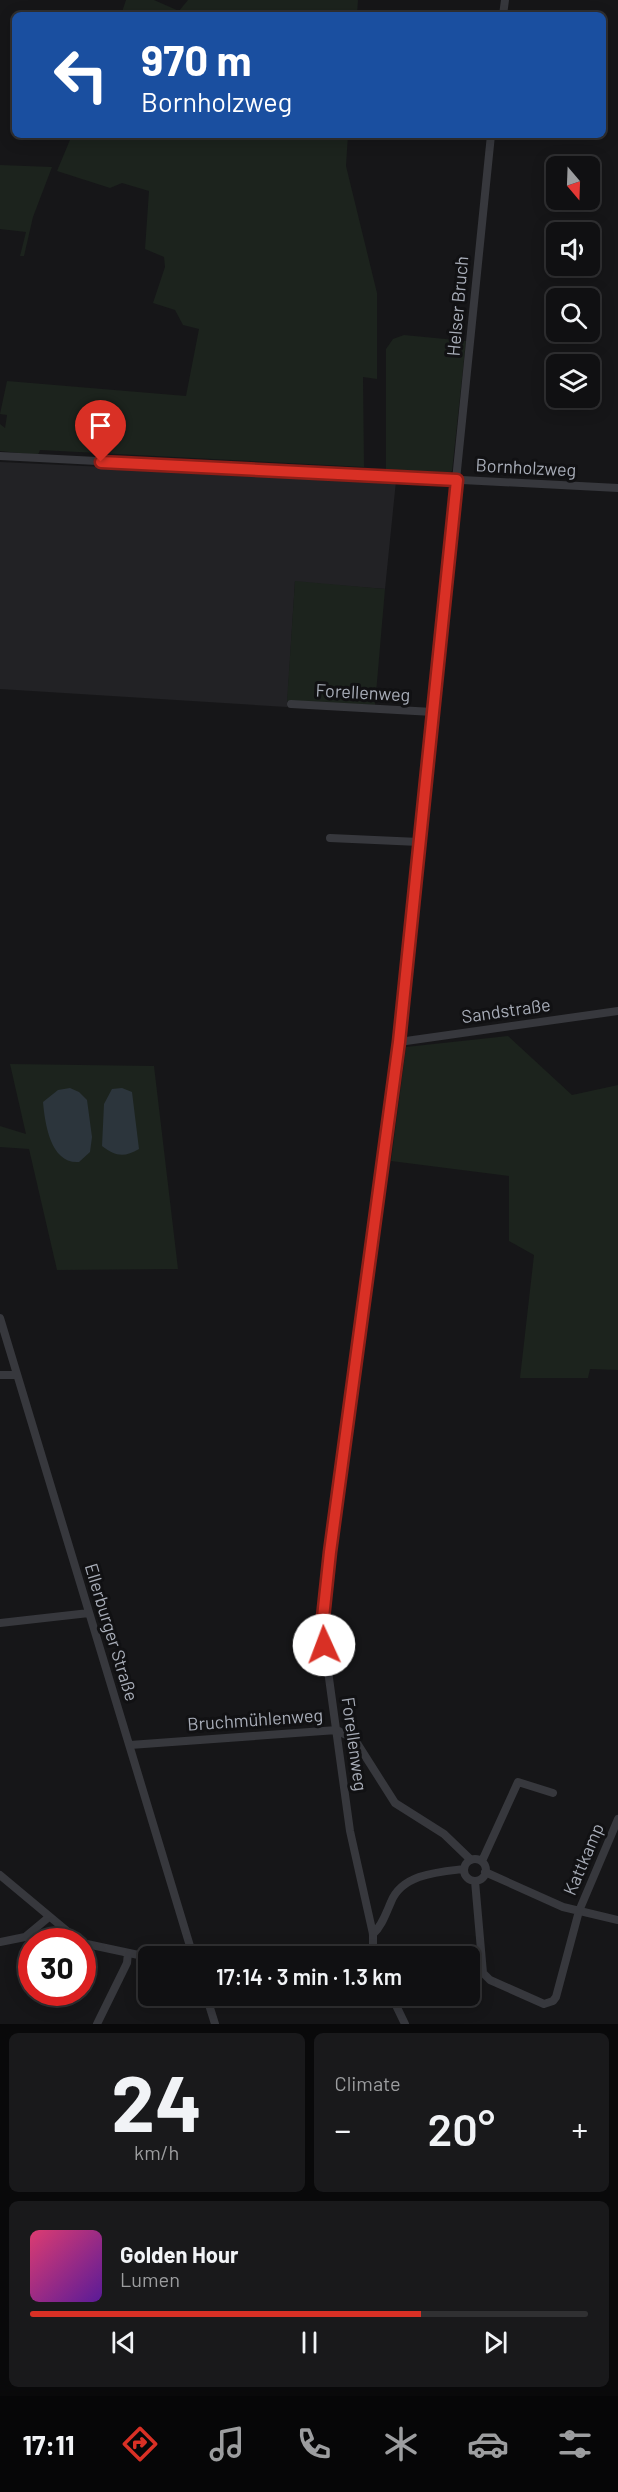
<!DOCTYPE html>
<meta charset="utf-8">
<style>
:root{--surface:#101012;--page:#19191b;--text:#f1f3f6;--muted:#9c9d9f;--line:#303032;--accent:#d93025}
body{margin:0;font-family:Barlow,sans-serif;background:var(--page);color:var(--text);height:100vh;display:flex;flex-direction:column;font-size:22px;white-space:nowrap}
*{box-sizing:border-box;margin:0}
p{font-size:20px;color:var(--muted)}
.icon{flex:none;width:33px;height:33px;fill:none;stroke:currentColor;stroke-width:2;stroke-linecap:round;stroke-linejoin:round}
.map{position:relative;height:2024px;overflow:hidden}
.side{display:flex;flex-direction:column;gap:9px;padding:9px;background:#09090a;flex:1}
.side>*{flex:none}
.hud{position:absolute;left:12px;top:12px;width:594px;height:126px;border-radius:9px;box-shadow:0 3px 15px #0003,0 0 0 2px var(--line);background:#1a4fa0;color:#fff;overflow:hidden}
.needle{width:39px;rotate:161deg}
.tools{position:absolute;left:546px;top:156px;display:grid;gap:12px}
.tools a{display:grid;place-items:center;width:54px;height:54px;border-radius:9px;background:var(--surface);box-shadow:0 3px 15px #0003,0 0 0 2px var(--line);font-size:30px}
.speed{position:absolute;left:18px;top:1928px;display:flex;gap:12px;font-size:30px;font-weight:700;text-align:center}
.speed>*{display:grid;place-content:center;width:78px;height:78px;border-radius:50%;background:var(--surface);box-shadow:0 3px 15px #0003,0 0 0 2px var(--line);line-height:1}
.speed .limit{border:9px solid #d22;background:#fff;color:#111}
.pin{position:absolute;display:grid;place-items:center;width:51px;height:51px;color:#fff;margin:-62px -26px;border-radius:50% 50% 50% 0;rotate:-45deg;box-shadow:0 0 6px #0007}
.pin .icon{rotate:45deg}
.me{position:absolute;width:66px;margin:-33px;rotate:358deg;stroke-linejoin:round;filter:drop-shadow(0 0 4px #0008)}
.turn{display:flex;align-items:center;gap:21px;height:126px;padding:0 30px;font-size:27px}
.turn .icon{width:78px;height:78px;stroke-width:2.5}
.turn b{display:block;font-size:42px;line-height:51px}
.big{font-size:45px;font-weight:600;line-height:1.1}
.side .card{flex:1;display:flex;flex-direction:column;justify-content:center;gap:9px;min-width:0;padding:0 21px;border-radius:9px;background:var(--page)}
.side .dial{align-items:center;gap:0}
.dial b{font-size:78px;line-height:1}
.song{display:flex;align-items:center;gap:18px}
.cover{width:72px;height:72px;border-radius:9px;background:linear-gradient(135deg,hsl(340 70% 55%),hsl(270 70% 35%))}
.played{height:6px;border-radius:3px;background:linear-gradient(90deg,var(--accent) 70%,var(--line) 70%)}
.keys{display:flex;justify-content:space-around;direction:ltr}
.heat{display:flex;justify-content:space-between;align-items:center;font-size:33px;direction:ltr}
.side .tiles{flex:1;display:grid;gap:9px;grid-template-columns:1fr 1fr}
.card:last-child{grid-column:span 2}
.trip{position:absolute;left:138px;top:1946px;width:342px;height:60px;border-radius:9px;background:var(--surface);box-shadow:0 3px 15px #0003,0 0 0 2px var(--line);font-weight:600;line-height:60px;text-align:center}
.tabs{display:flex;height:96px;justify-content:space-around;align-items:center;background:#060607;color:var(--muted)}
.tabs .icon{width:42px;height:42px}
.tabs .active{color:var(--accent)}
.tabs b{font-size:27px;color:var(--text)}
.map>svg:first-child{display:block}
</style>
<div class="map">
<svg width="618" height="2024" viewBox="0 0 618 2024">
<rect width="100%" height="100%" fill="#161618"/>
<path fill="#222225" d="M 0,462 L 396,481 L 385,589 L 295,582 L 287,707 L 0,689 Z"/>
<path fill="#1c231d" d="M 126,0 L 154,0 L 179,11 L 188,0 L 358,0 L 357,15 L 121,15 Z
M 72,135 L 348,135 L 346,166 L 377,293 L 377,379 L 363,377 L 364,467 L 40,450 L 38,455 L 0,451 L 0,424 L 5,428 L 7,415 L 0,414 L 7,381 L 186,396 L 199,329 L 183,325 L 175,310 L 153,303 L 165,267 L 164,257 L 145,249 L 149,191 L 122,183 L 110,188 L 57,171 Z
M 0,165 L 52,167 L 33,217 L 24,256 L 20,256 L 26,232 L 0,229 Z
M 404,335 L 466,341 L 452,471 L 447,475 L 386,472 L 386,349 L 393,339 Z
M 295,581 L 385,589 L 375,705 L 287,701 Z
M 508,1036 L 572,1095 L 618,1085 L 618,1370 L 590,1369 L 588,1378 L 520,1378 L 534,1255 L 509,1241 L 509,1176 L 391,1161 L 406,1047 Z
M 10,1064 L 154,1066 L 178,1269 L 57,1270 L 29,1149 L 0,1147 L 0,1126 L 26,1134 Z"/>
<path fill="#2c353c" d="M 70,1088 L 79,1092 L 87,1100 L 92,1137 L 90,1152 L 79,1162 C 51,1164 45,1125 43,1102 L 58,1090 Z
M 122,1088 L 132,1092 L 139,1149 C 124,1158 115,1156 102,1146 L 104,1104 L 112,1089 Z"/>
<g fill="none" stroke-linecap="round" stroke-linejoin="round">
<path stroke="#37383d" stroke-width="8" d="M 503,15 L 505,0
M 0,456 L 618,488
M 291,704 L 433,712
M 330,838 L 419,842
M 399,1042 L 618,1011
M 0,1318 L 193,1956
M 0,1375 L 17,1375
M 0,1623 L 89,1613
M 130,1745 L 337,1730 L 355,1740 L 395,1803 L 444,1834 L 471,1860
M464 1870a11 11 0 1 1 22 0a11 11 0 1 1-22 0Z
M 482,1861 L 518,1782 L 553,1793
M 485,1872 L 563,1907 L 618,1920
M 0,1875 L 79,1941
M 475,1881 L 483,1973 L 490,1980 L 544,2004 L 553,2001 L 556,1997 L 579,1911 L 618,1819
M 373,1934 C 382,1926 386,1913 391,1902 C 402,1874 438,1872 464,1869
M 0,1942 L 25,1937 L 49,1917
M 82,1943 L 148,1957
M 373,1956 L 373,1934 L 350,1831 L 322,1627 L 399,1042 L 491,135
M 206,1995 L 215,2024
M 391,1995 L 405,2024
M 97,2024 L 127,1963 L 128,1953"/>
</g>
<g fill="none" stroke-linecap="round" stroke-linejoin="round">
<defs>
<path id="route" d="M 101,462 L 457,480 L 399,1042 L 330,1552 L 322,1627 L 324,1645"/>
</defs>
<use href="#route" stroke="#8d1f18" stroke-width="15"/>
<use href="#route" stroke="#d93025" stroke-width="10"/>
</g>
<g text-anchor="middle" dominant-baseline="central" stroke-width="6" stroke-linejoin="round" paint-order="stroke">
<g font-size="18" fill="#a8adb8" stroke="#111113">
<text transform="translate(457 306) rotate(-85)">Helser Bruch</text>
<text transform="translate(526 467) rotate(3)">Bornholzweg</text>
<text transform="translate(363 692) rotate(3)">Forellenweg</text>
<text transform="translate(506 1010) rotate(-8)">Sandstraße</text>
<text transform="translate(112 1632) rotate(73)">Ellerburger Straße</text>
<text transform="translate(255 1719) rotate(-4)">Bruchmühlenweg</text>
<text transform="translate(355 1744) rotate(82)">Forellenweg</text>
<text transform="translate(583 1859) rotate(-67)">Kattkamp</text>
</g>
</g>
</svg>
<div class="tools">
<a><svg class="needle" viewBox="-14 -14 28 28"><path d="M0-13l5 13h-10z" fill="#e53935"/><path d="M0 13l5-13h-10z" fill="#9c9d9f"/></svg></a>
<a><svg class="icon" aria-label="sound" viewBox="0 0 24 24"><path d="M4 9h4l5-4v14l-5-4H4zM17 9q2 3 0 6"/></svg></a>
<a><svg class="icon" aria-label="search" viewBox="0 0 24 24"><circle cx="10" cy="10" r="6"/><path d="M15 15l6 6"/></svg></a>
<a><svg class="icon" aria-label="layers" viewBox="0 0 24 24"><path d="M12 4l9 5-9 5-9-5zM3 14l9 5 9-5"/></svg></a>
</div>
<div class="speed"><div class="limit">30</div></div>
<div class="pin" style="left:101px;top:462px;background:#d93025"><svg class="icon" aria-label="arrive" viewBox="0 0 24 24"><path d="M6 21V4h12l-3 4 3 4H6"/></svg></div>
<svg class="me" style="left:324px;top:1645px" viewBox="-20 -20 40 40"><circle r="19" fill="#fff"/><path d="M0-13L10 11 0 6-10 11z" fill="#d93025"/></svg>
<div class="trip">17:14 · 3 min · 1.3 km</div>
<div class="hud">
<div class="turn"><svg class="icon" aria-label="left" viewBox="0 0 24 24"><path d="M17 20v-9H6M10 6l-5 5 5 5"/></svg><div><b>970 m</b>Bornholzweg</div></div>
</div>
</div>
<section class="side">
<div class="tiles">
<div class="card dial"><b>24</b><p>km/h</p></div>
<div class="card"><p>Climate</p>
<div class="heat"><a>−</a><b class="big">20°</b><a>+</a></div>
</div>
<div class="card">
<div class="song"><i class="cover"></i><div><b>Golden Hour</b><p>Lumen</p></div></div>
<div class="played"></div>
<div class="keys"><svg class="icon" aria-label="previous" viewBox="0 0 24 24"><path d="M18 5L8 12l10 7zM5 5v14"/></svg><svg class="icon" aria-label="pause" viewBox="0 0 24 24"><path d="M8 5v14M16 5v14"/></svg><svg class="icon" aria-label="next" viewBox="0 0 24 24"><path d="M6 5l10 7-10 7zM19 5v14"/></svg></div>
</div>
</div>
</section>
<nav class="tabs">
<b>17:11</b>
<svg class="icon active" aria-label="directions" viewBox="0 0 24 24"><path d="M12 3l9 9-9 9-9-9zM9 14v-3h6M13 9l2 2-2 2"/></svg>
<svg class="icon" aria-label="music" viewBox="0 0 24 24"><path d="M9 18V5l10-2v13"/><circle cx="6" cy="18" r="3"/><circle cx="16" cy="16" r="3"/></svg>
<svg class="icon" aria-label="phone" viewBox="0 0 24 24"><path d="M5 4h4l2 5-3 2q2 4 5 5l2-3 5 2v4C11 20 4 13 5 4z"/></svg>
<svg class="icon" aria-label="climate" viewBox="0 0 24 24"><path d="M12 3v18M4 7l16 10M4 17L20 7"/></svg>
<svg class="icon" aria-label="car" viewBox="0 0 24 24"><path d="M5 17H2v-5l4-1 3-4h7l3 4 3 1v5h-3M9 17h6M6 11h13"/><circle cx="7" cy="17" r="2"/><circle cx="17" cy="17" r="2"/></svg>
<svg class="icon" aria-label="filters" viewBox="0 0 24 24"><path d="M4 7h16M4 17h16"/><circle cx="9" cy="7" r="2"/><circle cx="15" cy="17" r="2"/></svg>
</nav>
